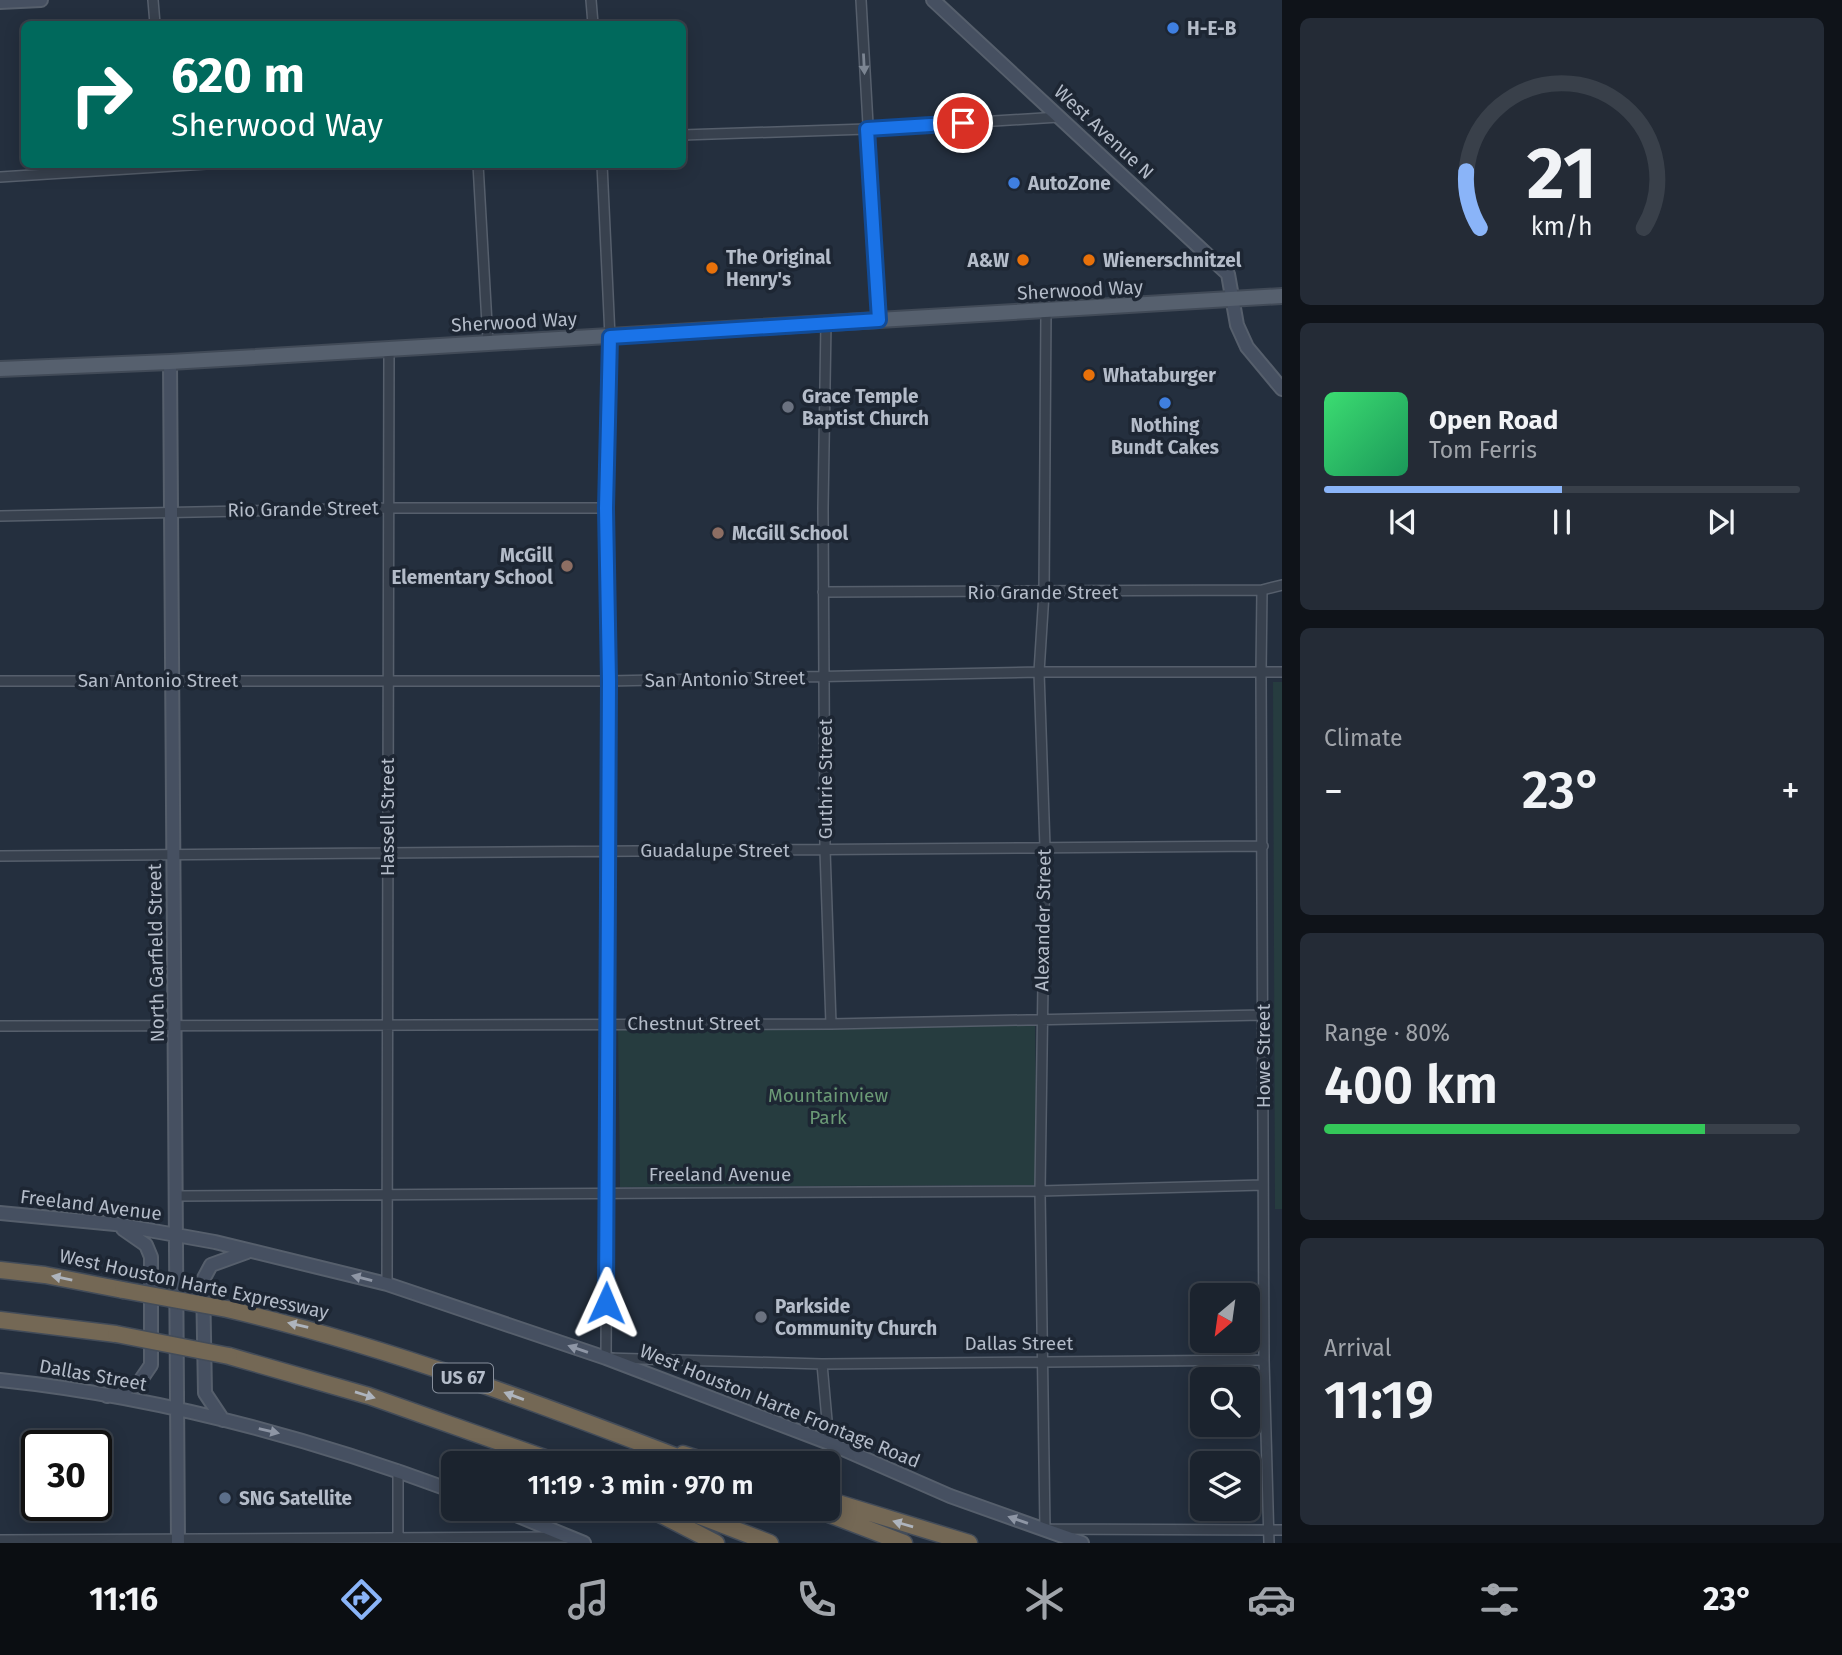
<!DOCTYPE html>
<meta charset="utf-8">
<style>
:root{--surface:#1b232e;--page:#242b36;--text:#f1f3f6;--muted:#a0a4aa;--line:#39404a;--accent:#8ab4f8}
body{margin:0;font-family:"Fira Sans",sans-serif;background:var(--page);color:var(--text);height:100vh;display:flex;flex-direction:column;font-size:26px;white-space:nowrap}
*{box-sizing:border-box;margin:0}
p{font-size:23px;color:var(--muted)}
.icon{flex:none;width:38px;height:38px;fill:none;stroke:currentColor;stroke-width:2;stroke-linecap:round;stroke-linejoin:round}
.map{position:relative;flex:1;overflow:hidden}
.details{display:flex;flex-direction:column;gap:18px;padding:18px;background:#0f1319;width:560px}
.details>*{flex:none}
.banner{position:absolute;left:21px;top:21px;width:665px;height:147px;border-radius:10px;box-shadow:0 4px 18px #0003,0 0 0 2px var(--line);background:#00695c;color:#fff;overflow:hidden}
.needle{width:46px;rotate:209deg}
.controls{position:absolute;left:1190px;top:1283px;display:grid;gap:14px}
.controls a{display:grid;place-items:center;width:70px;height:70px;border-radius:10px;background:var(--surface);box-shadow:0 4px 18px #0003,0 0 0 2px var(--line);font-size:35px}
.speed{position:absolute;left:21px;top:1430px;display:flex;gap:14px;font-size:35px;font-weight:700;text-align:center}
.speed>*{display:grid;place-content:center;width:91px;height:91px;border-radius:50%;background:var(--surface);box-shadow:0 4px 18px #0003,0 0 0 2px var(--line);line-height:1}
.speed .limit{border:4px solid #111;border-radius:10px;background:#fff;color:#111}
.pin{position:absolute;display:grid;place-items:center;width:60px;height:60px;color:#fff;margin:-30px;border:4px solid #fff;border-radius:50%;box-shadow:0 2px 7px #0007}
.me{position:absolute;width:77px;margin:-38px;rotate:1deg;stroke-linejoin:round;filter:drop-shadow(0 0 5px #0008)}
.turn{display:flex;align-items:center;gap:24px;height:147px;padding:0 35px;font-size:32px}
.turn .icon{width:91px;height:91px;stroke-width:2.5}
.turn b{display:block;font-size:49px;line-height:60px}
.big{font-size:52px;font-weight:600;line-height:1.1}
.details .widget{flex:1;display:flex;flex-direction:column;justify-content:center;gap:10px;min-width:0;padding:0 24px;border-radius:10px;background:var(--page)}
.details .dial{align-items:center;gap:0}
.dial svg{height:182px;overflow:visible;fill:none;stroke:var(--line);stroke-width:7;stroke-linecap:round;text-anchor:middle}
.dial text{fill:var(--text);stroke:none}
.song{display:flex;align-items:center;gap:21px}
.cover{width:84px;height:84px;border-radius:10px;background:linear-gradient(135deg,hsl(140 70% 55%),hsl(150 70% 35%))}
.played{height:7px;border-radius:4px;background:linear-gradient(90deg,var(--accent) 50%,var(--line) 50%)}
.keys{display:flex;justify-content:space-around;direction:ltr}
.heat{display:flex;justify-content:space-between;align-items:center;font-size:38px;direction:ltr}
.charge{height:10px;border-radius:5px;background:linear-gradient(90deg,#34c759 80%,var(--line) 0)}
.trip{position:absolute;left:441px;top:1451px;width:399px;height:70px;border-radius:10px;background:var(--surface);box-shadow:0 4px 18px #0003,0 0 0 2px var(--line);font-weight:600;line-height:70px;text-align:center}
.menu{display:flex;height:112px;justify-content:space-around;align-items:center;background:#0b0e12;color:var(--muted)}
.menu .icon{width:49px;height:49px}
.menu .current{color:var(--accent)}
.menu b{font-size:32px;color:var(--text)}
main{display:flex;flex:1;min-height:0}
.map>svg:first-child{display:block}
</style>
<main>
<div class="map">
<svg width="1282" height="1543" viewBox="0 0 1282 1543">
<rect width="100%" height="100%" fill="#242f3e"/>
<path fill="#263c3f" d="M 1273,682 L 1282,682 L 1282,1209 L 1275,1209 Z
M 1035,1024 L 1037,1185 L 620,1187 L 618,1027 Z"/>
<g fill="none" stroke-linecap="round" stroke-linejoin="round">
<defs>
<path id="street" d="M 153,0 L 155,24
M 591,0 L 593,24
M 861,0 L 879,320
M 682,135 L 867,129 L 1059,117
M 478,164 L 488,342
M 602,164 L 610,337 L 605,508 L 609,769 L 606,1358 L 822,1364 L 1264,1360
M 0,177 L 206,164
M 1046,311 L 1044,593 L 1039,672 L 1045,847 L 1040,1191 L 1045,1529 L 1282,1530
M 826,323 L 823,508 L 825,850 L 831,1024
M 0,516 L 388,508 L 605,508
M 823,592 L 1262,590
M 0,681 L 609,681 L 1039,672 L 1282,672
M 0,856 L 1263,846
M 0,1026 L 831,1024 L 1262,1015
M 177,1196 L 1040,1191 L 1263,1185
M 387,1284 L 389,349
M 822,1364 L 829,1443
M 398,1470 L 398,1543
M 0,1540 L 565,1537
M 1269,1543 L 1264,1360 L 1261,672 L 1262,590 L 1282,585"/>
<path id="secondary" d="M 933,0 L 1228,274 L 1237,325 L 1247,347 L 1282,389
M 0,2 L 41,0
M 170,362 L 178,1543
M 0,1213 L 115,1224 L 215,1242 L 387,1284 L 606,1358 L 829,1443 L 950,1496 L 1082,1543
M 0,1380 C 155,1396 307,1437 453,1491
M 107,1396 L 138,1384 L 151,1365 L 151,1257 L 146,1245 L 123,1229
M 223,1420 L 205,1393 L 203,1280 L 211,1265 L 247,1252
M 499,1508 L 584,1543"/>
<path id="primary" d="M 0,369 L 170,362 L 1282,296"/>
<path id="highway" d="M 0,1270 L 45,1275 L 123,1290
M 227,1309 C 387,1346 540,1404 693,1463
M 0,1320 L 116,1334
M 229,1356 L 369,1396 L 559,1463
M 683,1454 L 711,1463
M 828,1500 L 969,1543
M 648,1508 L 716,1543
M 679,1508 L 770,1543
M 813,1508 L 904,1543"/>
</defs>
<use href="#street" stroke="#565f6c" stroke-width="12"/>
<use href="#secondary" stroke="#565f6c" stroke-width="16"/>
<use href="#primary" stroke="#414a57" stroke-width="18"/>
<use href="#highway" stroke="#434c59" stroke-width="19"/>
<use href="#street" stroke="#38414e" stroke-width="9"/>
<use href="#secondary" stroke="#465061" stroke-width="12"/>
<use href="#primary" stroke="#56606e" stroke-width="14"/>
<use href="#highway" stroke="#746855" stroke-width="16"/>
<defs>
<path id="highway-bridge" d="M 123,1290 L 227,1309
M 116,1334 L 229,1356"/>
</defs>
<use href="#highway-bridge" stroke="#434c59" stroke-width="19" stroke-linecap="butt"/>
<use href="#highway-bridge" stroke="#746855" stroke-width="16"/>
</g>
<defs><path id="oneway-solid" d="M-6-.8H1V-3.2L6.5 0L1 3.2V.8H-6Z" transform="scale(1.75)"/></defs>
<use fill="#7c8592" href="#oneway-solid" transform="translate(864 64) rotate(87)"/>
<g fill="#aeb4bd">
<use href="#oneway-solid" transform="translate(62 1278) rotate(-169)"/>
<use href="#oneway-solid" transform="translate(298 1325) rotate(-167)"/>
<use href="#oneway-solid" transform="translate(365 1395) rotate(17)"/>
<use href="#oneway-solid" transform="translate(514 1396) rotate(-160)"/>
<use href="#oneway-solid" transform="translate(903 1524) rotate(-164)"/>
</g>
<g fill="#8e96a5">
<use href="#oneway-solid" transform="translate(362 1278) rotate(-166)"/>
<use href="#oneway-solid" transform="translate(578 1349) rotate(-161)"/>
<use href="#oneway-solid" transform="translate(269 1431) rotate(13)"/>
<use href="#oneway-solid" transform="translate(1018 1520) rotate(-161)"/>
</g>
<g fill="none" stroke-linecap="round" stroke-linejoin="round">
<defs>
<path id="route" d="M 606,1303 L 609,681 L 606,508 L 610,337 L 879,320 L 867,129 L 963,123"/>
</defs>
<use href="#route" stroke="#114b97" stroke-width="18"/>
<use href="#route" stroke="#1a73e8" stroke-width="12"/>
</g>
<g fill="#3f7fe0" stroke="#1d2633" stroke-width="2.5">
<circle cx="1173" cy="28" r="7"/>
<circle cx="1014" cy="183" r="7"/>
<circle cx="1165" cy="403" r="7"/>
</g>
<g fill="#e8710a" stroke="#1d2633" stroke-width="2.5">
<circle cx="1023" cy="260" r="7"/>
<circle cx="1089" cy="260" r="7"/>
<circle cx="712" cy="268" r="7"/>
<circle cx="1089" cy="375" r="7"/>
</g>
<g fill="#6b7280" stroke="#1d2633" stroke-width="2.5">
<circle cx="788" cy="407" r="7"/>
<circle cx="761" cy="1317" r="7"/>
</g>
<g fill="#8d6e63" stroke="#1d2633" stroke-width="2.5">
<circle cx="718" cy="533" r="7"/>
<circle cx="567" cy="566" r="7"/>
</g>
<circle fill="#5c6f8a" stroke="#1d2633" stroke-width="2.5" cx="225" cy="1498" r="7"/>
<g text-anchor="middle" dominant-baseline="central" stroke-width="7" stroke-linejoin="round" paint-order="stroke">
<rect fill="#1d2633" stroke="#878f9c" stroke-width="2" x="433" y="1363.5" width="60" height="29" rx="5"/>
<g font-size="18" font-weight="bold" fill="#b4bcc9">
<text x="463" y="1378">US 67</text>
</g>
<g font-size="19" font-weight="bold" fill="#b4bcc9" stroke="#1d2633" text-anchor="start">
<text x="1187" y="28">H-E-B</text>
<text x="1028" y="183">AutoZone</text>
<text x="726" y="257">The Original<tspan x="726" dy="22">Henry's</tspan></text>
<text x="1009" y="260" text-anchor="end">A&amp;W</text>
<text x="1103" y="260">Wienerschnitzel</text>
<text x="1103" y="375">Whataburger</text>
<text x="802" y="396">Grace Temple<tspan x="802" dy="22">Baptist Church</tspan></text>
<text x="1165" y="425" text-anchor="middle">Nothing<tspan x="1165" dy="22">Bundt Cakes</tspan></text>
<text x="732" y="533">McGill School</text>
<text x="553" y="555" text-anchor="end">McGill<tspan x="553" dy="22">Elementary School</tspan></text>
<text x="775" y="1306">Parkside<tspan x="775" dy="22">Community Church</tspan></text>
<text x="239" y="1498">SNG Satellite</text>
</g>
<g font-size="19" fill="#b4bcc9" stroke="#1d2633">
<text transform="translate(1104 132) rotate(43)">West Avenue N</text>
<text transform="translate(1080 290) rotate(-3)">Sherwood Way</text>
<text transform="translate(514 322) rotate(-3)">Sherwood Way</text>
<text transform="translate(303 509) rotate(-1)">Rio Grande Street</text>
<text x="1043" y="592">Rio Grande Street</text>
<text transform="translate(725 679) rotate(-1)">San Antonio Street</text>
<text x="158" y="680">San Antonio Street</text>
<text transform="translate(825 779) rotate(-90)">Guthrie Street</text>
<text transform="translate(387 817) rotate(-90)">Hassell Street</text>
<text x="715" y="850">Guadalupe Street</text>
<text transform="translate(1043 920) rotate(-89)">Alexander Street</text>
<text transform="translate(156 953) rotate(-91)">North Garfield Street</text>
<text x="694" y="1023">Chestnut Street</text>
<text transform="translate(1263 1056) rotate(-90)">Howe Street</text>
<text x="720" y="1174">Freeland Avenue</text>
<text transform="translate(91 1205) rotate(7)">Freeland Avenue</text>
<text transform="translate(194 1284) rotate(12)">West Houston Harte Expressway</text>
<text x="1019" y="1343">Dallas Street</text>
<text transform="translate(93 1375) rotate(10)">Dallas Street</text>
<text transform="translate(780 1406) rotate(22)">West Houston Harte Frontage Road</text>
</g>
<g font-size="19" fill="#6b9a76" stroke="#1d2633">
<text x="828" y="1095">Mountainview<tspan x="828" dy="22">Park</tspan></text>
</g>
</g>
</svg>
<div class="controls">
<a><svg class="needle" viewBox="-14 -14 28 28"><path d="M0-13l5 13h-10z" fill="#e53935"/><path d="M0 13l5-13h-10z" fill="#a0a4aa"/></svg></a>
<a><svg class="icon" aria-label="search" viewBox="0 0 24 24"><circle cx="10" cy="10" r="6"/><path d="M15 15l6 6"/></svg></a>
<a><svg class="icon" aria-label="layers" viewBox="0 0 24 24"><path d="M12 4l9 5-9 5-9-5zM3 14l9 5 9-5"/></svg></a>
</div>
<div class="speed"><div class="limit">30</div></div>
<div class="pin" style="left:963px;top:123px;background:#d93025"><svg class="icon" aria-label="arrive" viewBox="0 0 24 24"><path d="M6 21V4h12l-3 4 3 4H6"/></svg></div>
<svg class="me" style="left:606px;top:1303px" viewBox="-20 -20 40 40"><path d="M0-17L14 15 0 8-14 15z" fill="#1a73e8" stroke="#fff" stroke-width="4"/></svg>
<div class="trip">11:19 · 3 min · 970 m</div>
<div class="banner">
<div class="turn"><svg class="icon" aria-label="right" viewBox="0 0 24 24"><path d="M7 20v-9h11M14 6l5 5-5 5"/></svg><div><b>620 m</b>Sherwood Way</div></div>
</div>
</div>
<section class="details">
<div class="widget dial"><svg viewBox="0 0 100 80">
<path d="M14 69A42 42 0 1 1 86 69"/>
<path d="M14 69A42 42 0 0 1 8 44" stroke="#8ab4f8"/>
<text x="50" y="56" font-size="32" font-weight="700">21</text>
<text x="50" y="72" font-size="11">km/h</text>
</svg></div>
<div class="widget">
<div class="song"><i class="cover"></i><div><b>Open Road</b><p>Tom Ferris</p></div></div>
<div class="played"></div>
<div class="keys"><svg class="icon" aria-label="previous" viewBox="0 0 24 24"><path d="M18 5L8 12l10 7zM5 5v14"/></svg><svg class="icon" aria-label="pause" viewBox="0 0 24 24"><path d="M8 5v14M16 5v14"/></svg><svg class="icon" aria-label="next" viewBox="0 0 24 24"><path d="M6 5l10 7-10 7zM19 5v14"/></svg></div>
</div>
<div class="widget"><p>Climate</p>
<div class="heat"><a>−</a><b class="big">23°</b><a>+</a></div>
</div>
<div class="widget"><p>Range · 80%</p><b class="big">400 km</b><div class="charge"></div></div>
<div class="widget"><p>Arrival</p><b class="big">11:19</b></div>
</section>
</main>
<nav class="menu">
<b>11:16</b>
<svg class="icon current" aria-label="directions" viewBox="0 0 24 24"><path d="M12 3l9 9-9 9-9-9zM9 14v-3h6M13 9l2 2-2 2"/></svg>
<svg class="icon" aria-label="music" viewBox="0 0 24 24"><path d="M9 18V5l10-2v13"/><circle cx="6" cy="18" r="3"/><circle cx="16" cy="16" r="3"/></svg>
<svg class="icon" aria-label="phone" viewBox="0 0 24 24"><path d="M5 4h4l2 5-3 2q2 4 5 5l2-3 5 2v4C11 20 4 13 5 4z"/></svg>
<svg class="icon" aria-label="climate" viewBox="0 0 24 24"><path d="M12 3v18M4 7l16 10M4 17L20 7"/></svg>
<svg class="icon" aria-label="car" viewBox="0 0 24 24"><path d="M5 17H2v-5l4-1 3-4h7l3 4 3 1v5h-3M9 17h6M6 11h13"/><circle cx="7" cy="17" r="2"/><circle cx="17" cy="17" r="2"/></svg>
<svg class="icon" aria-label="filters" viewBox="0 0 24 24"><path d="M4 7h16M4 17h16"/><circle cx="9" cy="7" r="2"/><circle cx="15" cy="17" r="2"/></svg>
<b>23°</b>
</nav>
